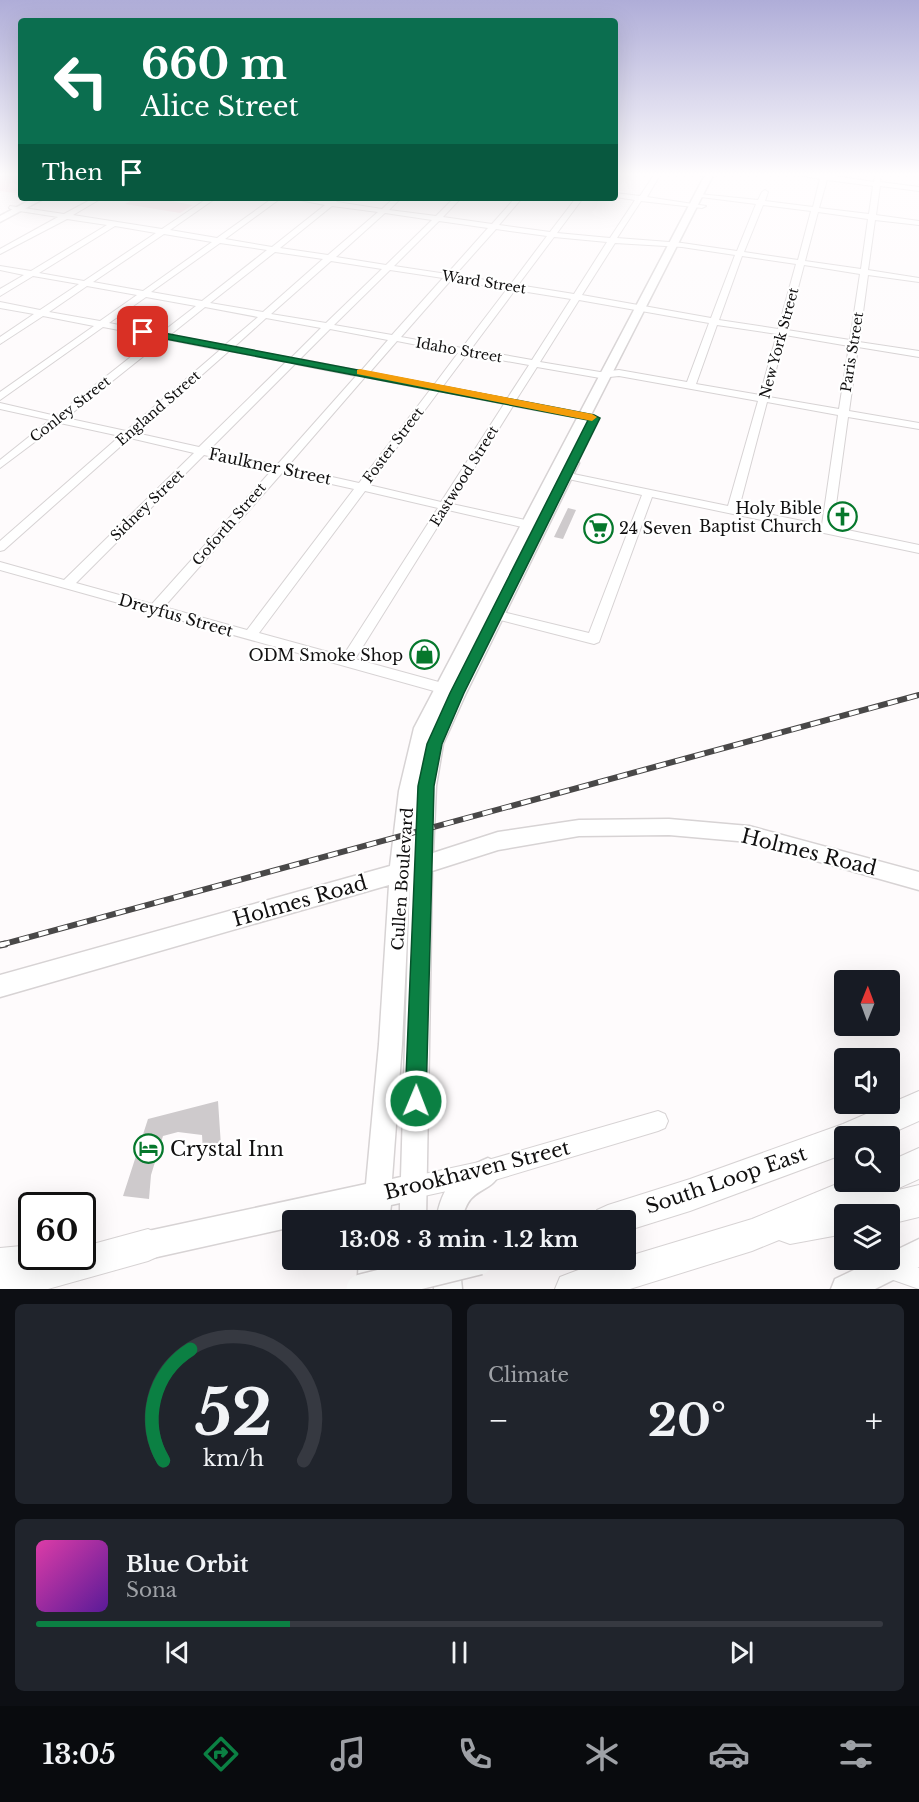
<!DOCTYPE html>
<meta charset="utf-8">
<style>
:root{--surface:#171b24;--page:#20242c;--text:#f1f3f6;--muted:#9ea1a6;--line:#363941;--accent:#0b8043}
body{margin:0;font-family:"Libre Baskerville",serif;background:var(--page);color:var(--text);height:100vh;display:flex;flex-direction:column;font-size:22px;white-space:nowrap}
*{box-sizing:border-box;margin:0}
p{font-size:20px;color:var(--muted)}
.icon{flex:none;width:33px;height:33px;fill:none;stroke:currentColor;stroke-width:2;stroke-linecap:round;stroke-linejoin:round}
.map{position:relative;height:1289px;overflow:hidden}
.sheet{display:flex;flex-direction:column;gap:15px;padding:15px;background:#0d0f14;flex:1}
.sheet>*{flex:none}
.guide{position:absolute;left:18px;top:18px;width:600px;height:183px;border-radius:6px;box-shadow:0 6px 24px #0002;background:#0b6e4f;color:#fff;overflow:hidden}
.needle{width:39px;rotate:1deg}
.tools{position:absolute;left:834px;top:970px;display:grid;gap:12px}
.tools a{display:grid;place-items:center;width:66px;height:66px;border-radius:6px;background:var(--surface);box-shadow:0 6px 24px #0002;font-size:30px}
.speed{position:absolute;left:18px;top:1192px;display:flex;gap:12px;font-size:30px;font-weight:700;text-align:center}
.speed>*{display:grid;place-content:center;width:78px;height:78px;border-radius:50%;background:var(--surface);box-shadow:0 6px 24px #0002;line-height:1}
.speed .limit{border:3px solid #111;border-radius:9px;background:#fff;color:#111}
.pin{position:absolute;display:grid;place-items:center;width:51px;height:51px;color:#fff;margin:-26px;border-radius:12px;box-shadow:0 3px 9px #0006}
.me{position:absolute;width:66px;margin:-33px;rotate:1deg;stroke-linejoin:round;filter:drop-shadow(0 0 4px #0008)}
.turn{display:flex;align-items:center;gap:21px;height:126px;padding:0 24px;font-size:27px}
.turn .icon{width:78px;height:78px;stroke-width:2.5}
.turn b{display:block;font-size:42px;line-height:51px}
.then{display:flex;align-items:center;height:57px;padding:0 24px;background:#0003;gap:12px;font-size:22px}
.big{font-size:45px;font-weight:700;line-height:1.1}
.sheet .tile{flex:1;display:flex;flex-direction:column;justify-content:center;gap:9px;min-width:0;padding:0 21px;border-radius:9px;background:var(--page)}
.sheet .dial{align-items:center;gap:0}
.dial svg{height:156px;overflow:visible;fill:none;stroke:var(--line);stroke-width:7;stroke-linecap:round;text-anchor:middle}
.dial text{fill:var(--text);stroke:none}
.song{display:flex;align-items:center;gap:18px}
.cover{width:72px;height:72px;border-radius:9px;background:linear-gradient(135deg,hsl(320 70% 55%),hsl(270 70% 35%))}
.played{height:6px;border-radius:3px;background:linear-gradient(90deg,var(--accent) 30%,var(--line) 30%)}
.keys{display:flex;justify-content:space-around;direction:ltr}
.heat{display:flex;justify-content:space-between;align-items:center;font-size:33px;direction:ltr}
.sheet .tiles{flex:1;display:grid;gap:15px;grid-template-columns:1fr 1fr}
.tile:last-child{grid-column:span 2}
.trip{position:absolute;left:282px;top:1210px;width:354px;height:60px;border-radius:6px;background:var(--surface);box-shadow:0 6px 24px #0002;font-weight:700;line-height:60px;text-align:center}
.menu{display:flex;height:96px;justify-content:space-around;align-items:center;background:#090b0e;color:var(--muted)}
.menu .icon{width:42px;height:42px}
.menu .on{color:var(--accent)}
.menu b{font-size:27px;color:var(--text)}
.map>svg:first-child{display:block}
</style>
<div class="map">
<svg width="919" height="1289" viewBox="0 0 919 1289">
<rect width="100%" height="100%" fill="#fefbfc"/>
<path fill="#fbdfe8" d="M 0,175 L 21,175 L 21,194 L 0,191 Z
M 136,198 L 154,198 L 193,205 L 180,213 L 125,204 Z"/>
<path fill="#cecacc" d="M 568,508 L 576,510 L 563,539 L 554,537 Z
M 218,1101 L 221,1146 L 203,1151 L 202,1135 L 178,1132 L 163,1136 L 151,1175 L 149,1199 L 123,1196 L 148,1119 Z"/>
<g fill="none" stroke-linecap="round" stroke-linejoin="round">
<defs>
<path id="minor" d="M 654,175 L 660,175 L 647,197 L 706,206 L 702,208 L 641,201 L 617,238 L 682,243 L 737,251 L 756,204 L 701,197 L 699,194 L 758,200 L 762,192 L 765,190 L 768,192 L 765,201 L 813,207 L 820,179 L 798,175 L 828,175 L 874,182 L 875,175 L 881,175 L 880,182 L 919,187 L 919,191 L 880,186 L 876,215 L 919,221 L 919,225 L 875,220 L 868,270 L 919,278 L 919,282 L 868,275 L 859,342 L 919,351 L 919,357 L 858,347 L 849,411 L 919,423 L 919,429 L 848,417 L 833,527 L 919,545 L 919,553 L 652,497 L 599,642 L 594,644 L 481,615 L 479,612 L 481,609 L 486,608 L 589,633 L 642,495 L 550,475 L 550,471 L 554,470 L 728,506 L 758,401 L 619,376 L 600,378 L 537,367 L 516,400 L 594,415 L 599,418 L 594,421 L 513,406 L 452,504 L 539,523 L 545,527 L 539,531 L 448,510 L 355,659 L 457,687 L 459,691 L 457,695 L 452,696 L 0,570 L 0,562 L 64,580 L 194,453 L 130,438 L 4,550 L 0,551 L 0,541 L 120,436 L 60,423 L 0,468 L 0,460 L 50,420 L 0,409 L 0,403 L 56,416 L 156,337 L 103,327 L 0,400 L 0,392 L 94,326 L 43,316 L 0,344 L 0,337 L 34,314 L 0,308 L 0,302 L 40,310 L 79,284 L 33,276 L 0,296 L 0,289 L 24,275 L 0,270 L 0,266 L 31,271 L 107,225 L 67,219 L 0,254 L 0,249 L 58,217 L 13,210 L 9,208 L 10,206 L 64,214 L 94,198 L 102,198 L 73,215 L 162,229 L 208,198 L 216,198 L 170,230 L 217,238 L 273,198 L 281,198 L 225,239 L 272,247 L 325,205 L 289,198 L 329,201 L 334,199 L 337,202 L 382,209 L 394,198 L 401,198 L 389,210 L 436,216 L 454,198 L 461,198 L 443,217 L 492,224 L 515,198 L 522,198 L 499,225 L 550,232 L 576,198 L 583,198 L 557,233 L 610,238 L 635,200 L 615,197 L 615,193 L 640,196 ZM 827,180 L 873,186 L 869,214 L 819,208 ZM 763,205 L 811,211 L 798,260 L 744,252 ZM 332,206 L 378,212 L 328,255 L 280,248 ZM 818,212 L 868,219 L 861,269 L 805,261 ZM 385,213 L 432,220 L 386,265 L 336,257 ZM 439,221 L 488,228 L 447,274 L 394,266 ZM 115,226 L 156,233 L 84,281 L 39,273 ZM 496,229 L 547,236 L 511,284 L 455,275 ZM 164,234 L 212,242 L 143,291 L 93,282 ZM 554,237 L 607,242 L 574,294 L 518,285 ZM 220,243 L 267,250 L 202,301 L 151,292 ZM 615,243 L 682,247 L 735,255 L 711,318 L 582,295 ZM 275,252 L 323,259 L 263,312 L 210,303 ZM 742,256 L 796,264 L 778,329 L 719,320 ZM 331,261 L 382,269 L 326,323 L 271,314 ZM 804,265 L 860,274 L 850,340 L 787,330 ZM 390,270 L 443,278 L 392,335 L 334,325 ZM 451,280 L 507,289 L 462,348 L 401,337 ZM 87,286 L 137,295 L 100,321 L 49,312 ZM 515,290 L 571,299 L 532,360 L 471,349 ZM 146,297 L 196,306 L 161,333 L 109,323 ZM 579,300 L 709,323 L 687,382 L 619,370 L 600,372 L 540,362 ZM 205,307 L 258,317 L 225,345 L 170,335 ZM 266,318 L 321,328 L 291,358 L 234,347 ZM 717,325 L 777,334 L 760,395 L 696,384 ZM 330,329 L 388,340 L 361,371 L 300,359 ZM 785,335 L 849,346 L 839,409 L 769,397 ZM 165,339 L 220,350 L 126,431 L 66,418 ZM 397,341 L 458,353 L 434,385 L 370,372 ZM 229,351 L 286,362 L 199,447 L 136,433 ZM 467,354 L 529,365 L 507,399 L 443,386 ZM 295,364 L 356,376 L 277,465 L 209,450 ZM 365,377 L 430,390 L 359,483 L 287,467 ZM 439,391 L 504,404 L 441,502 L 369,485 ZM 767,402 L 838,415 L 822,525 L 739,508 ZM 204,455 L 272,470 L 152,604 L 76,583 ZM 282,473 L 354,489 L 247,630 L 164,607 ZM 365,491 L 438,508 L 343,656 L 259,633 Z
M 658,1111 L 665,1114 L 668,1121 L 665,1128 L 658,1131 L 488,1182 L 415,1198 L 407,1195 L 404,1187 L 407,1179 L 415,1176 L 488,1160 Z
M 32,1245 L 32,1257 L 43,1257 L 40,1264 L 32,1267 L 0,1270 L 0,1248 Z
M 890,1257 L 919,1268 L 919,1289 L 882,1276 L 879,1268 L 882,1260 L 890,1260 Z"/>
<path id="major" d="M 705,175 L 713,175 L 568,460 L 577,460 L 579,463 L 466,693 L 443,744 L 436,786 L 433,853 L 498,832 L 579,820 L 669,819 L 749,826 L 919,872 L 919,890 L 749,842 L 669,835 L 579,836 L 498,850 L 432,871 L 426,1221 L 400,1221 L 400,1203 L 391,1205 L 389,1221 L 363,1221 L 363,1211 L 320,1221 L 292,1221 L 292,1227 L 148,1259 L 138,1255 L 134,1245 L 138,1235 L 148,1231 L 366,1184 L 379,1044 L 389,885 L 0,997 L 0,975 L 390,866 L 399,791 L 414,728 ZM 414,825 L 412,859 L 411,860 L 412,855 ZM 410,878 L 401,1177 L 392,1179 L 402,1044 Z
M 34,198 L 45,198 L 0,222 L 0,216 Z
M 488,1158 L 497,1162 L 501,1171 C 491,1196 468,1184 462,1221 L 436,1221 C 442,1185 455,1172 488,1158 Z
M 919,1239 L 919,1267 L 875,1289 L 831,1289 L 835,1279 L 875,1260 L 890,1260 L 890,1253 Z
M 359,1260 L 387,1260 L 385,1289 L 357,1289 Z
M 433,1260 L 459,1260 L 462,1289 L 434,1289 Z"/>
<path id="highway" d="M 919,1091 L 919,1121 L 883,1137 L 844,1137 L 844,1154 L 690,1211 L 626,1231 L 626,1221 L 592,1221 L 597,1210 L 608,1205 L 690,1179 L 843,1124 Z
M 919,1148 L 919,1179 L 890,1192 L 919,1185 L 919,1217 L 890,1224 L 890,1215 L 844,1215 L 844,1234 L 790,1244 L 779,1240 L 752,1251 L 630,1289 L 555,1289 L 560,1277 C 580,1269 604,1260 626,1260 L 626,1257 L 752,1219 L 844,1181 L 890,1182 L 890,1161 Z
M 148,1229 L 159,1234 L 164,1245 L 159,1256 L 148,1261 L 48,1289 L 0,1289 L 0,1269 L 45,1257 L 82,1257 L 82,1247 Z"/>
</defs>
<use href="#minor" stroke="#d7d3d4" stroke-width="2"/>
<use href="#major" stroke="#d7d3d4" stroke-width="3"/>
<use href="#highway" stroke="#d7d3d4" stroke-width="2"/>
<use href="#minor" fill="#fff" fill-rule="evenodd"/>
<use href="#major" fill="#fff" fill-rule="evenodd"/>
<use href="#highway" fill="#fff" fill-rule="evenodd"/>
<defs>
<path id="rail-far1" d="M 0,945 L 919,695"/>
<path id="rail" d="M 0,945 L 5,944"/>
</defs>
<use href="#rail-far1" stroke="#494848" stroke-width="6"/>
<use href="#rail" stroke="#494848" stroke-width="7"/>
<use href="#rail-far1" stroke="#fff" stroke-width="4" stroke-dasharray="10" stroke-linecap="butt"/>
<use href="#rail" stroke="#fff" stroke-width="4.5" stroke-dasharray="14" stroke-linecap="butt"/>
<defs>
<path id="highway-bridge" d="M 361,1289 L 479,1260"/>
</defs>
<use href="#highway-bridge" stroke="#d7d3d4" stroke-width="32" stroke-linecap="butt"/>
<use href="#highway-bridge" stroke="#fff" stroke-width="29"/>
</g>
<linearGradient id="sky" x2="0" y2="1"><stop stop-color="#afadd8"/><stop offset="0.49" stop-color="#fffdfe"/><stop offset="1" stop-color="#fffdfe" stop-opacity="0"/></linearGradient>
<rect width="919" height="356" fill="url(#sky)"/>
<path fill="#0b8043" stroke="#07532c" stroke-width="1.5" d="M 143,329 L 594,415 L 600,418 L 464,693 L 442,744 L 434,786 L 426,1101 L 423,1108 L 416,1111 L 408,1108 L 405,1101 L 418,786 L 427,744 L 450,693 L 588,420 L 140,334 L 139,332 Z"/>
<path fill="#f59e0b" d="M 360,369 L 592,414 L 597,417 L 592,421 L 357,374 L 357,370 Z"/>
<defs>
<symbol id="church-ring" viewBox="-11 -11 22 22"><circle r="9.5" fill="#fff" stroke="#06782c" stroke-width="1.5"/><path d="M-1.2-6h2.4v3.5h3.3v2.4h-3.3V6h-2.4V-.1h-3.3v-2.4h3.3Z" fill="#06782c"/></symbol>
<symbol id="supermarket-ring" viewBox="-11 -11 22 22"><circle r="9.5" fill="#fff" stroke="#06782c" stroke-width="1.5"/><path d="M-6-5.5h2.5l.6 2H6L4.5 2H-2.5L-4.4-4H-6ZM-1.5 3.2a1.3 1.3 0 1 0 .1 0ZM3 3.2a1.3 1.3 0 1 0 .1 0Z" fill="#06782c"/></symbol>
<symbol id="shop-ring" viewBox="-11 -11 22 22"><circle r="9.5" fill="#fff" stroke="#06782c" stroke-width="1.5"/><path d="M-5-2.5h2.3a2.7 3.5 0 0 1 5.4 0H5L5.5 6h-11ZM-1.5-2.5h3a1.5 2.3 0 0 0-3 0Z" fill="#06782c"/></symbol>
<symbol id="hotel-ring" viewBox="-11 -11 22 22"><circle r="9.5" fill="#fff" stroke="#06782c" stroke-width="1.5"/><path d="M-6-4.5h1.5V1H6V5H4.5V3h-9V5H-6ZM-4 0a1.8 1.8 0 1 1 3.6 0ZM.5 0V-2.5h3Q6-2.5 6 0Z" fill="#06782c"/></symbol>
</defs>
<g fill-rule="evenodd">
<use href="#church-ring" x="826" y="500" width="33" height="33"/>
<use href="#supermarket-ring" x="582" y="512" width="33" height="33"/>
<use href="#shop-ring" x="408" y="638" width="33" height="33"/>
<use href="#hotel-ring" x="132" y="1132" width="33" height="33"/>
</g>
<g text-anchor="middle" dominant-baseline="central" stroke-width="4.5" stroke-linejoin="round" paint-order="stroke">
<g font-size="14" fill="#111010" stroke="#fff">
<text transform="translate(484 282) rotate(9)">Ward Street</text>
<text transform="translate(779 343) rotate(-75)">New York Street</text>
<text transform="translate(459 350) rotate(10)">Idaho Street</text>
<text transform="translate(852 352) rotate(-81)">Paris Street</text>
<text transform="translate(158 408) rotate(-41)">England Street</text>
<text transform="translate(70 409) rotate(-38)">Conley Street</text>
<text transform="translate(393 445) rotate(-53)">Foster Street</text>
<text transform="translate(464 476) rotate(-58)">Eastwood Street</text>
<text transform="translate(147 505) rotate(-44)">Sidney Street</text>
<text transform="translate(229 524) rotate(-49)">Goforth Street</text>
</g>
<g font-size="16" fill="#111010" stroke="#fff">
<text transform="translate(270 466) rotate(12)">Faulkner Street</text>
<text transform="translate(176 615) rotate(16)">Dreyfus Street</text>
<text transform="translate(402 879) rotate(-86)">Cullen Boulevard</text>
</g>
<g font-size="16" fill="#111010" stroke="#fff" text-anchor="end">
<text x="822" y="508">Holy Bible<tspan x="822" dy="18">Baptist Church</tspan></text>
<text x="619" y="528" text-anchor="start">24 Seven</text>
<text x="403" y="655">ODM Smoke Shop</text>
</g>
<g font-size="20" fill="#111010" stroke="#fff">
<text transform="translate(809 852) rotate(14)">Holmes Road</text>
<text transform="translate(300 901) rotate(-16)">Holmes Road</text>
<text transform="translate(477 1170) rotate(-14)">Brookhaven Street</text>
<text transform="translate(726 1180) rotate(-19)">South Loop East</text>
</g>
<g font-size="20" fill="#111010" stroke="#fff" text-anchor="start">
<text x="170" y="1149">Crystal Inn</text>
</g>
</g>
</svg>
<div class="tools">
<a><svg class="needle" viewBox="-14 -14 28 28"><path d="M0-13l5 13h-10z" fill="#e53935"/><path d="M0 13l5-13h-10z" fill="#9ea1a6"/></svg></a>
<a><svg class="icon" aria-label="sound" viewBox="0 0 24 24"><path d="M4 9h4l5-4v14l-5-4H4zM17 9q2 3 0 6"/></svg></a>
<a><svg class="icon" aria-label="search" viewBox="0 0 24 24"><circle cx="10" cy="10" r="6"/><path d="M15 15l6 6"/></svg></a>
<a><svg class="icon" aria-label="layers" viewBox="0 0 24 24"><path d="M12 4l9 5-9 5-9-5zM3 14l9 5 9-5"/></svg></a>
</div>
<div class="speed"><div class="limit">60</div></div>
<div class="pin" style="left:143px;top:332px;background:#d93025"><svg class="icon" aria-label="arrive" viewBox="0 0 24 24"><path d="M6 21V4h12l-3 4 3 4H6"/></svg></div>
<svg class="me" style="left:416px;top:1101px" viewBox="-20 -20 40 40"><circle r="17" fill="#0b8043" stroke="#fff" stroke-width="3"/><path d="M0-11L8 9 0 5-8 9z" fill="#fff"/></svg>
<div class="trip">13:08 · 3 min · 1.2 km</div>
<div class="guide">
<div class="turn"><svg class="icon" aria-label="left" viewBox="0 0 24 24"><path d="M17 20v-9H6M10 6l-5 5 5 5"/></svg><div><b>660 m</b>Alice Street</div></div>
<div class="then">Then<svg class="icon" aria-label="arrive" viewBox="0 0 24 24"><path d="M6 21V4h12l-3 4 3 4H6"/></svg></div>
</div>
</div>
<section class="sheet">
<div class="tiles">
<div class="tile dial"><svg viewBox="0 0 100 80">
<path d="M14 69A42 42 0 1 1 86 69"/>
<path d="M14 69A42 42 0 0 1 28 12" stroke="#0b8043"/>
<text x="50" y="56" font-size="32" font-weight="700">52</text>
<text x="50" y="72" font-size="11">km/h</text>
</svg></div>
<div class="tile"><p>Climate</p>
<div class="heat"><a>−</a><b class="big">20°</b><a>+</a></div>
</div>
<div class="tile">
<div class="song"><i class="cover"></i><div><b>Blue Orbit</b><p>Sona</p></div></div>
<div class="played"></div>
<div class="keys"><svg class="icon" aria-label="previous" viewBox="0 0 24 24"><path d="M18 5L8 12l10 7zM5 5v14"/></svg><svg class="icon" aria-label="pause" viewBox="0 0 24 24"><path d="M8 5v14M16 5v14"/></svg><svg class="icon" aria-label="next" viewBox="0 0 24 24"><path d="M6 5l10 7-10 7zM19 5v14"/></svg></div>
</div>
</div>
</section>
<nav class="menu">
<b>13:05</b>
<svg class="icon on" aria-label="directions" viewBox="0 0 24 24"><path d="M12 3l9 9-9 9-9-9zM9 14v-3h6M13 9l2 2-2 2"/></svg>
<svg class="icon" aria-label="music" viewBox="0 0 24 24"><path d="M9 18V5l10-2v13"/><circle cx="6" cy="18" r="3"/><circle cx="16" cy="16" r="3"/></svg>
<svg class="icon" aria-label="phone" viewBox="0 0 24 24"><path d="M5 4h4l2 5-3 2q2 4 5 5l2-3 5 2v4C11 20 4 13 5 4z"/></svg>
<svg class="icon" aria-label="climate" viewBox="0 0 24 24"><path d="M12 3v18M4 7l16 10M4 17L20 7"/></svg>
<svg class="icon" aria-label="car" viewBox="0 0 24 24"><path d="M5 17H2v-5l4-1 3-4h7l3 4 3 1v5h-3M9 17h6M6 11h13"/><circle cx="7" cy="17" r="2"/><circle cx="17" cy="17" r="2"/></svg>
<svg class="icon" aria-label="filters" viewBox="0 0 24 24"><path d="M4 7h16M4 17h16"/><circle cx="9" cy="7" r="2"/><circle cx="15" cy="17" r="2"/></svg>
</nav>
